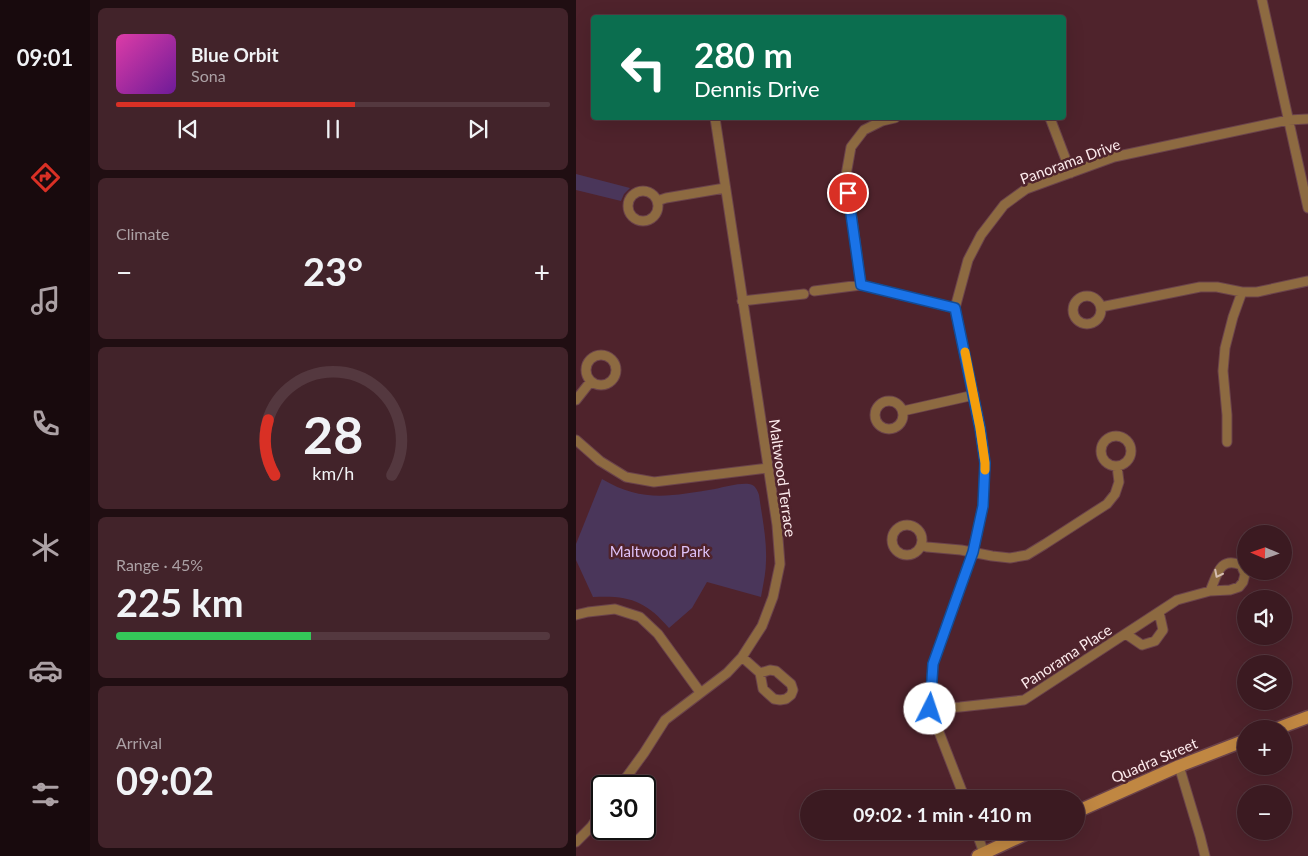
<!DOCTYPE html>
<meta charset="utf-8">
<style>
:root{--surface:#3b1a21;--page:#42232a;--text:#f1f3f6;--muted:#aca1a5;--line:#54383f;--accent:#d93025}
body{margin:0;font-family:Lato,sans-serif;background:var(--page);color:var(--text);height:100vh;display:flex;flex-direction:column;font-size:19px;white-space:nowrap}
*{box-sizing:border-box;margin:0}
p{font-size:16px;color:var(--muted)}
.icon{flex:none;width:28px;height:28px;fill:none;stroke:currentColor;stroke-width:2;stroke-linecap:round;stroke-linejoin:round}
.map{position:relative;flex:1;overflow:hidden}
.sheet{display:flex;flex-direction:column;gap:8px;padding:8px;background:#200e12;width:486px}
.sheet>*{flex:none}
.hud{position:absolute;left:15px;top:15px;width:475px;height:105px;border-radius:5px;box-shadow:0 5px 20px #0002,0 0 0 1px var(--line);background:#0b6e4f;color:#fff;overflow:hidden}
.needle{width:32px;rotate:272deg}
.controls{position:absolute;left:661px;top:525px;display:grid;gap:10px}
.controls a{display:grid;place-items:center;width:55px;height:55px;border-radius:50%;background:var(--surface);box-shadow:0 5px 20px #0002,0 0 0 1px var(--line);font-size:25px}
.speed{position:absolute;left:15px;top:775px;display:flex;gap:10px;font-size:25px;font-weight:700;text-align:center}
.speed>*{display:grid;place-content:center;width:65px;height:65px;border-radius:50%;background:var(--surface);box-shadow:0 5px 20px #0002,0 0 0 1px var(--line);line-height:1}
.speed .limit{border:2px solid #111;border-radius:8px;background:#fff;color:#111}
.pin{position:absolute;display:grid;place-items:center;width:42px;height:42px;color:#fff;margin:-21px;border:2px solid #fff;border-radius:50%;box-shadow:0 1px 5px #0007}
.me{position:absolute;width:55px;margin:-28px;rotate:4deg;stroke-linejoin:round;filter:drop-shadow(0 0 4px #0008)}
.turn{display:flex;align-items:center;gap:18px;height:105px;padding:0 20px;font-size:22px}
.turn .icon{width:65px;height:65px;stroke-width:2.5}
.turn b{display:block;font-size:35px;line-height:42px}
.big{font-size:38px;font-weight:700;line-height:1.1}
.sheet .tile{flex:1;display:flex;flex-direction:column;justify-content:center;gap:8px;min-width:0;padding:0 18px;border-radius:8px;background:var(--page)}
.sheet .dial{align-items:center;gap:0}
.dial svg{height:130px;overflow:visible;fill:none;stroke:var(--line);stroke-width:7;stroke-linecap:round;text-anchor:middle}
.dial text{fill:var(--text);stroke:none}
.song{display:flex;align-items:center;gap:15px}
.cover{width:60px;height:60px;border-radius:8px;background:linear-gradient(135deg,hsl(320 70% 55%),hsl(280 70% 35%))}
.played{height:5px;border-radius:2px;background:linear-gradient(90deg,var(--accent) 55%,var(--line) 55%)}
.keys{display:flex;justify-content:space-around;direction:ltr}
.heat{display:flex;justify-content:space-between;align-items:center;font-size:28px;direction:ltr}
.charge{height:8px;border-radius:4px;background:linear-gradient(90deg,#34c759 45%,var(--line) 0)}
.trip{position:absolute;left:224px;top:790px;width:285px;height:50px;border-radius:25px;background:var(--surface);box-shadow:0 5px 20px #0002,0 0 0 1px var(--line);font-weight:700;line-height:50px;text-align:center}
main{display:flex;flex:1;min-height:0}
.tab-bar{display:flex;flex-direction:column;width:90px;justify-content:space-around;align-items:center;background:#180a0d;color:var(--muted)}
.tab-bar .icon{width:35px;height:35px}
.tab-bar .active{color:var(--accent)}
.tab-bar b{font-size:22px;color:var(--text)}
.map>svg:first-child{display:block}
</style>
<main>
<nav class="tab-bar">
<b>09:01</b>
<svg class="icon active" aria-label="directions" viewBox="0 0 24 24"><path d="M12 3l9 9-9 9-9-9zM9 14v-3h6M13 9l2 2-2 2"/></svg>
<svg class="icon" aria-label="music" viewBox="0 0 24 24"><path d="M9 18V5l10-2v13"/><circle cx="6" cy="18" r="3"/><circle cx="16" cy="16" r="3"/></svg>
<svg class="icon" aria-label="phone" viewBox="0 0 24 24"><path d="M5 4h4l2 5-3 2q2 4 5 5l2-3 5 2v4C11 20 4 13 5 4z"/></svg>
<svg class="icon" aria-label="climate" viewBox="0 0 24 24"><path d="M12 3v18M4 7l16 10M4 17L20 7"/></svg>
<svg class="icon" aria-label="car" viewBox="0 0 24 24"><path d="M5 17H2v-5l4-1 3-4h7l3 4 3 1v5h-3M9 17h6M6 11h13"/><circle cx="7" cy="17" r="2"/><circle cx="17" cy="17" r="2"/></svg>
<svg class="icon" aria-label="filters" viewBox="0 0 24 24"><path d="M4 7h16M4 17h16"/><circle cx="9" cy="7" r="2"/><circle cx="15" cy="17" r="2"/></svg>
</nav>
<section class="sheet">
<div class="tile">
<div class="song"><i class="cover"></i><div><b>Blue Orbit</b><p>Sona</p></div></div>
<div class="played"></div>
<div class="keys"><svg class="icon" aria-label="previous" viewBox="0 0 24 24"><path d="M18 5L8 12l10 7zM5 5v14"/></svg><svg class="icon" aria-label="pause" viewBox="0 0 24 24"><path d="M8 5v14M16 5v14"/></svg><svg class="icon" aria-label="next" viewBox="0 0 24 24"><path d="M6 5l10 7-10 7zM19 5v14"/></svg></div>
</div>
<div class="tile"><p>Climate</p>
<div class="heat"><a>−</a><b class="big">23°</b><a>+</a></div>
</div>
<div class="tile dial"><svg viewBox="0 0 100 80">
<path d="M14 69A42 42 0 1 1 86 69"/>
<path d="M14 69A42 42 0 0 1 10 35" stroke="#d93025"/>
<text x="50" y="56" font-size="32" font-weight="700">28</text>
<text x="50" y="72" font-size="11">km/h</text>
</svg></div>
<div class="tile"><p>Range · 45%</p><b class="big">225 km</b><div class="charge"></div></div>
<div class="tile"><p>Arrival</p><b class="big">09:02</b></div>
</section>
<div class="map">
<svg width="732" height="856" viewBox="0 0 732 856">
<rect width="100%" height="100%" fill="#4f232c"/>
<path fill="#4a365a" d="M 0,174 L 54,188 L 48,194 L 45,201 L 0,190 Z
M 26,479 C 66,503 95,496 139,489 C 149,487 162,483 173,484 C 179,485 181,489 183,495 C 186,517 191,539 190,561 C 190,573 187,585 185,597 L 131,582 L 116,608 L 93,628 C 70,601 53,595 17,597 L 0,560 L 0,544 Z"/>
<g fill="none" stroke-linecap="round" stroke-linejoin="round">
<defs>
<path id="street" d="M 686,0 L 732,208
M 474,118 L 495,173
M52 206a15 15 0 1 1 30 0a15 15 0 1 1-30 0Z
M 81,201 L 90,198 L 149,188
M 285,285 L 270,175 L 275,147 L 288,130 L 306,121 L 319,118
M 238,291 L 285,285 L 379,308
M497 310a14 14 0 1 1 28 0a14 14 0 1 1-28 0Z
M 166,301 L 228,294
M 525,307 L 624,287 L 641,287 L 666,292 L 681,292 L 732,281
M10 370a15 15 0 1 1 30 0a15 15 0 1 1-30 0Z
M 0,400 L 15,381
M299 415a14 14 0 1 1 28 0a14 14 0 1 1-28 0Z
M 327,411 L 398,395
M525 451a15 15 0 1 1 30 0a15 15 0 1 1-30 0Z
M 0,440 L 24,461 L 50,477 L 78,482 L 192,468
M 651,442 L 651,415 L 647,371 L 649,348 L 657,317 L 666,292
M316 540a15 15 0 1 1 30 0a15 15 0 1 1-30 0Z
M 345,545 L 351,547 L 385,550 L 416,556 L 434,558 L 451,555 L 469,544 L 531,504 L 539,494 L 543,482 L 541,466
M 0,615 L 12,612 L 39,609 L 64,617 L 82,634 L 124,692
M 550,634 L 566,645 L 579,641 L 587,630 L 583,612
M 166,657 L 184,673 L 187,689 L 198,699 L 204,700 L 210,699 L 215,695 L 217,690 L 215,684 L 200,671 L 194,670 L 184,673
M 354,709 L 384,707 L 448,700 L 601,600 L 634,591 L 654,590 L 663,587 L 667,582 L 669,574 L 665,565 C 643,556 641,576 634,591
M 603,766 L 624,836 L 629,856
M 44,786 L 68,753 L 89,720 L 151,673 L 166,657 L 186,626 L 197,597 L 204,564 L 201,525 L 139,118
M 389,799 L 354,709 L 357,664 L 397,552 L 407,506 L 409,463 L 404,428 L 379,308 L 392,260 L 405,235 L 428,205 L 450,189 L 538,157 L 712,120 L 732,119
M 400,831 L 408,853
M 0,842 L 15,827 L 26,811"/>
<path id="secondary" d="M 700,729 L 732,717
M 500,812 L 603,766 L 670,740
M 402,856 L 456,831"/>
</defs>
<use href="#street" stroke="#6b434b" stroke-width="11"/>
<use href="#secondary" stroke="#6b434b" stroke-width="15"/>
<use href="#street" stroke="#8d6a41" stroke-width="9"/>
<use href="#secondary" stroke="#c08742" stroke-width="12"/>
</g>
<defs><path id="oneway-chevron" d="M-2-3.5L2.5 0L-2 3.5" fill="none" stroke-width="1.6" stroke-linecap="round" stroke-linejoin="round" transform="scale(1.25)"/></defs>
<use stroke="#d5bdb0" href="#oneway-chevron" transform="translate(642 574) rotate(117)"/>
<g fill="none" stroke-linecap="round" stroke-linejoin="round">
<defs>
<path id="route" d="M 272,193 L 285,285 L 379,308 L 404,428 L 409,463 L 407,506 L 397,552 L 357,664 L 354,709"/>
</defs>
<use href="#route" stroke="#114b97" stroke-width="12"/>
<use href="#route" stroke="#1a73e8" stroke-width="9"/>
<path stroke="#f59e0b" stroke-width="9" d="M 389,352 L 404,428 L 409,463 L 409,470"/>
</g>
<g text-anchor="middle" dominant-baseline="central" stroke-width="5" stroke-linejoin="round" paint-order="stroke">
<g font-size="15" fill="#fceaec" stroke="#4f232c">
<text transform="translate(494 161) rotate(-20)">Panorama Drive</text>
<text transform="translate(207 478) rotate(82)">Maltwood Terrace</text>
<text transform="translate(490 656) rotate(-33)">Panorama Place</text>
<text transform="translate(578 760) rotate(-23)">Quadra Street</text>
</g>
<g font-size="15" fill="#dec1f7" stroke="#4f232c">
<text x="84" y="551">Maltwood Park</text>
</g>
</g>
</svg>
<div class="controls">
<a><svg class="needle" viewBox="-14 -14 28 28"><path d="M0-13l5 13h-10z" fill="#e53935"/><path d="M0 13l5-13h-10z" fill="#aca1a5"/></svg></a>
<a><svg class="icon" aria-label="sound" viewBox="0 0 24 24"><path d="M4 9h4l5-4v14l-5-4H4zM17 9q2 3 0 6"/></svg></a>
<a><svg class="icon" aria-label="layers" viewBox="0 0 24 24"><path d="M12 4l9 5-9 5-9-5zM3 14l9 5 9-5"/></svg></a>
<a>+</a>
<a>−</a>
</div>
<div class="speed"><div class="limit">30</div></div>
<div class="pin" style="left:272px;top:193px;background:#d93025"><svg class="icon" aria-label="arrive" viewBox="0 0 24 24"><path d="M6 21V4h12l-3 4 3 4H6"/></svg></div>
<svg class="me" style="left:354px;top:709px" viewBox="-20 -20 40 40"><circle r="19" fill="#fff"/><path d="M0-13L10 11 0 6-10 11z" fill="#1a73e8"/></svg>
<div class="trip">09:02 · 1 min · 410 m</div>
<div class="hud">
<div class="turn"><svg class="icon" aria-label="left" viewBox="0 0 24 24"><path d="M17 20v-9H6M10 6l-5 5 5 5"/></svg><div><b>280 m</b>Dennis Drive</div></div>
</div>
</div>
</main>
